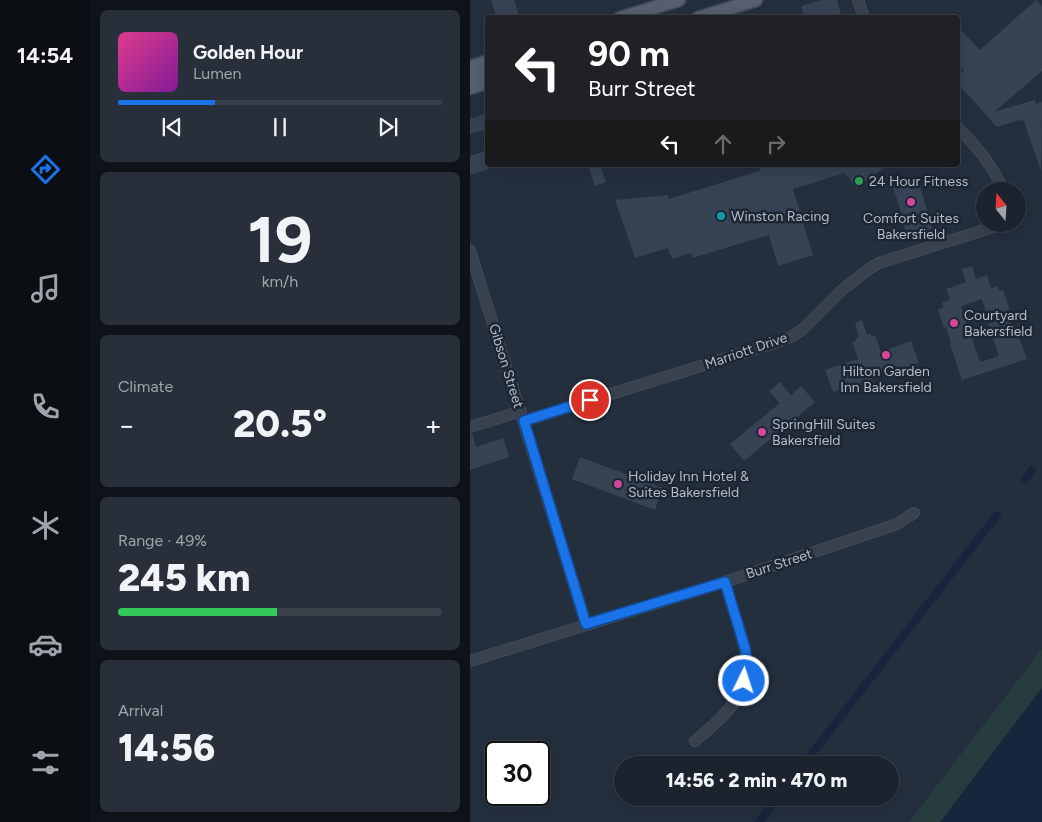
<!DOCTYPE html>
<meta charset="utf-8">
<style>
:root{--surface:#1b232e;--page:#282f3a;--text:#f1f3f6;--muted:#a0a4aa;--line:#39404a;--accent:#1a73e8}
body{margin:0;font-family:Figtree,sans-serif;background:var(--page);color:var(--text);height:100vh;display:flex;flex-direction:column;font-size:19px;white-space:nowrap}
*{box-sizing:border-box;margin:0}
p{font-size:16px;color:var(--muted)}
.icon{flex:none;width:28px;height:28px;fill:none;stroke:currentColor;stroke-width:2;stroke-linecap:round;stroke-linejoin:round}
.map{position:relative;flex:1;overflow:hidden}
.drawer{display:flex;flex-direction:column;gap:10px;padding:10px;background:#0f1319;width:380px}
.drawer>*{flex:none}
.top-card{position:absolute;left:15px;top:15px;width:475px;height:152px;border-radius:5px;box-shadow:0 5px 20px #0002,0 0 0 1px var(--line);background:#202124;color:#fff;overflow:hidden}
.needle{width:32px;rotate:342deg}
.tools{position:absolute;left:506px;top:182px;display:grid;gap:10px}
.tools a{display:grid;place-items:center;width:50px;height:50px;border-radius:50%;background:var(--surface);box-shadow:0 5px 20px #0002,0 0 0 1px var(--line);font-size:25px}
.speed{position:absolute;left:15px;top:741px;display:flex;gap:10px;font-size:25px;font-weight:700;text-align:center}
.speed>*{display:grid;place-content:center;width:65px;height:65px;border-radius:50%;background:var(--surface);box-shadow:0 5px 20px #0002,0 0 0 1px var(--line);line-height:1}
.speed .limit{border:2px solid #111;border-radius:8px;background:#fff;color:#111}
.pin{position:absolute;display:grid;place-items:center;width:42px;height:42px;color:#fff;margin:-21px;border:2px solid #fff;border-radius:50%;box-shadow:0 1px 5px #0007}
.me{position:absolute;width:55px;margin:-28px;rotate:4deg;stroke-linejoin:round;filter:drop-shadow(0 0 4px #0008)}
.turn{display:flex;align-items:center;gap:18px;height:105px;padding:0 20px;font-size:22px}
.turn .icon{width:65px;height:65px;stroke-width:2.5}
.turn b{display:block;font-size:35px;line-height:42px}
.lanes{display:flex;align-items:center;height:48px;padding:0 20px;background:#0003;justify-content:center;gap:25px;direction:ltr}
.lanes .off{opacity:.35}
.big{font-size:38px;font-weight:800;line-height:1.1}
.drawer .widget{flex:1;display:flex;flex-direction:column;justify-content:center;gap:8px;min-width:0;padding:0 18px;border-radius:8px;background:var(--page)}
.drawer .dial{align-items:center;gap:0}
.dial b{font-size:65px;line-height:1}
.song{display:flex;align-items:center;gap:15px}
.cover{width:60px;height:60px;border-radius:8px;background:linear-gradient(135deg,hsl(330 70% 55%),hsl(290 70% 35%))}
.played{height:5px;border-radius:2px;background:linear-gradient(90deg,var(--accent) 30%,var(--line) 30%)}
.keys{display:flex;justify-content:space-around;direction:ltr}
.heat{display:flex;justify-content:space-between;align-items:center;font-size:28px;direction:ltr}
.charge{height:8px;border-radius:4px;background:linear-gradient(90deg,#34c759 49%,var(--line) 0)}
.trip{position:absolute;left:144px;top:756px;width:285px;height:50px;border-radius:25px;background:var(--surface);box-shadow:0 5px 20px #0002,0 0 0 1px var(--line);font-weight:800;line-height:50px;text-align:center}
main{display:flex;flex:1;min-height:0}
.menu{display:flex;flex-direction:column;width:90px;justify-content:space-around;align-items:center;background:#0b0e12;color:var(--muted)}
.menu .icon{width:35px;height:35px}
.menu .on{color:var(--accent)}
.menu b{font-size:22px;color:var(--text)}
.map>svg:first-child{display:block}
</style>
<main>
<nav class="menu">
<b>14:54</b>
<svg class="icon on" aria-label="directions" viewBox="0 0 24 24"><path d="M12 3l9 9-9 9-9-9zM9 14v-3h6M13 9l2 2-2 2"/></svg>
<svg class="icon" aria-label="music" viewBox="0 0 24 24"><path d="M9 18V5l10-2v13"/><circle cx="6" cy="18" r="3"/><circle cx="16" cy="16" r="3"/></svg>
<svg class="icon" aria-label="phone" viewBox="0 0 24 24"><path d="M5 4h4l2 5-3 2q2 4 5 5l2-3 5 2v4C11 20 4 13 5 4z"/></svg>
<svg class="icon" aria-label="climate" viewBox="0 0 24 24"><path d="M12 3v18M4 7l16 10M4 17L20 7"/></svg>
<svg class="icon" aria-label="car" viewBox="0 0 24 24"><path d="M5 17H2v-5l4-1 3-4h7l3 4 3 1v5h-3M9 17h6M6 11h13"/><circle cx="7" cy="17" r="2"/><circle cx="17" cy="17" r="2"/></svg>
<svg class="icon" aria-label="filters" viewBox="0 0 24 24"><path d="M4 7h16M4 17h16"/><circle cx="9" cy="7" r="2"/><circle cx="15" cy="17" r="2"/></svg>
</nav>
<section class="drawer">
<div class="widget">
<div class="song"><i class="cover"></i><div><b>Golden Hour</b><p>Lumen</p></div></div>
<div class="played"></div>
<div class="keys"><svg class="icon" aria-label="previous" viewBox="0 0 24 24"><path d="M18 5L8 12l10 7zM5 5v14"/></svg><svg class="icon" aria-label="pause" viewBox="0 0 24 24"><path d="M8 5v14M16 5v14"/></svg><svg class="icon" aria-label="next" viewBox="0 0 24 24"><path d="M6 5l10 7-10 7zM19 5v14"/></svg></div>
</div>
<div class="widget dial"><b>19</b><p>km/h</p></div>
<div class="widget"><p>Climate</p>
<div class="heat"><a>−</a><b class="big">20.5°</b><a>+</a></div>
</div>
<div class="widget"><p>Range · 49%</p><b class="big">245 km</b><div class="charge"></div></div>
<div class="widget"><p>Arrival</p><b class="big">14:56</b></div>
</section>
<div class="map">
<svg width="572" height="822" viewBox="0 0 572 822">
<rect width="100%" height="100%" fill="#242f3e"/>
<path fill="#263c3f" d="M 572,649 L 572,822 L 439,822 Z"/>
<path fill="#17263c" d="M 572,688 L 572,822 L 470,822 Z"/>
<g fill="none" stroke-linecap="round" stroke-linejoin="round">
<path stroke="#17263c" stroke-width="8" d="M 555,479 L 562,470
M 333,765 L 527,515
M 289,822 L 308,798"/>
</g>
<path fill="#364354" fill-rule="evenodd" d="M 21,0 L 44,0 L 50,18 L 27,18 Z
M 352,0 L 367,0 L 372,18 L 335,18 L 331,6 Z
M 566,0 L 572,6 L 572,71 L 524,112 L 565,100 L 566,104 L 572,102 L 571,171 L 553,119 L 527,127 L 488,84 L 488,76 L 494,71 L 488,65 L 488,27 L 510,50 Z
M 18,113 L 18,129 L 0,134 L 0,119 Z
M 18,150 L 18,169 L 0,175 L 0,156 Z
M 118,165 L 130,165 L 136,182 L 125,186 Z
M 294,165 L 299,165 L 303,167 L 310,165 L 418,165 L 386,188 L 375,173 L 323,189 L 343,255 L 308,266 L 299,235 L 222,258 L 221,253 L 202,259 L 198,248 L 165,258 L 145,200 L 198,195 L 199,199 L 289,171 L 291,167 Z
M 447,180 L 448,183 L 449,183 L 463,231 L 439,238 L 438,237 L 434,225 L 435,225 L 423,187 Z
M 502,266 L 506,279 L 517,275 L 521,288 L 527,286 L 529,291 L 533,290 L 542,318 L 540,318 L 545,333 L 547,332 L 557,359 L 492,380 L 480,344 L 481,343 L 476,327 L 474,328 L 468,309 L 473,308 L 472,303 L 480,300 L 476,289 L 496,282 L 492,269 ZM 512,299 L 520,324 L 518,324 L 529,356 L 510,362 L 491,306 Z
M 392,320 L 397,335 L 401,334 L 401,336 L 405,335 L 411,352 L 441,341 L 449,363 L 363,392 L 355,370 L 388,359 L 382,342 L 387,340 L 386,338 L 389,337 L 385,323 Z
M 310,382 L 321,395 L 331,386 L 345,402 L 274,461 L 260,444 L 310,403 L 299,391 Z
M 0,434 L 2,434 L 6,447 L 33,438 L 39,457 L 0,470 Z
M 110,457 L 193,488 L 185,510 L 102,479 Z"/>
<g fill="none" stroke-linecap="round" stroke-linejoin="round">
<defs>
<path id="minor" d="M 388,0 L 394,18
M 488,128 C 507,146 523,167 534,191
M 0,250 L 116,624
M 54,421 L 308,342 L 321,337 L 333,329 L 372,290 L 399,269 L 409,263 L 533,224
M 0,427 L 51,411
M 0,661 L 255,582 L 427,524 L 444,513
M 225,741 C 239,729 255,716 266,700 C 283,674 276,650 267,622 C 263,609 259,595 255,582"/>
<path id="major" d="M 150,18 L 209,0
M 228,18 L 286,0
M 0,67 L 18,61
M 0,77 L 18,72
M 0,88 L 18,82"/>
</defs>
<use href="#minor" stroke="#414a57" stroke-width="12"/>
<use href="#major" stroke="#414a57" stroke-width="15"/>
<use href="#minor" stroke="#38414e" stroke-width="10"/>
<use href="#major" stroke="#56606e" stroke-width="12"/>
</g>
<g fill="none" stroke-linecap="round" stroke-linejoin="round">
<defs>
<path id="route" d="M 120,400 L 54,421 L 116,624 L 255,582 L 275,648 L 277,660 L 274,681"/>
</defs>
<use href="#route" stroke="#114b97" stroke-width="12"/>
<use href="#route" stroke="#1a73e8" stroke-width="9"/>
</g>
<circle fill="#2e9e5b" stroke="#1d2633" stroke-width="2" cx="389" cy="181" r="5"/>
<g fill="#d1479c" stroke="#1d2633" stroke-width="2">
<circle cx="441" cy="202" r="5"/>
<circle cx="484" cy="323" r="5"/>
<circle cx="416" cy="355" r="5"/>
<circle cx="292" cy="432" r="5"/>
<circle cx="148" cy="484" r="5"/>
</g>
<circle fill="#0f9aa8" stroke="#1d2633" stroke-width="2" cx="251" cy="216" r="5"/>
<g text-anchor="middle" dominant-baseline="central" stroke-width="5" stroke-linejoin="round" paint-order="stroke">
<g font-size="14" fill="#b4bcc9" stroke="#1d2633" text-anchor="start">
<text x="399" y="181">24 Hour Fitness</text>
<text x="261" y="216">Winston Racing</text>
<text x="441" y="218" text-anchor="middle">Comfort Suites<tspan x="441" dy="16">Bakersfield</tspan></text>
<text x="494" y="315">Courtyard<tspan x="494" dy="16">Bakersfield</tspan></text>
<text x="416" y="371" text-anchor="middle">Hilton Garden<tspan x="416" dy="16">Inn Bakersfield</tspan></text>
<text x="302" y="424">SpringHill Suites<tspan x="302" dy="16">Bakersfield</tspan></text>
<text x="158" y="476">Holiday Inn Hotel &amp;<tspan x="158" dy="16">Suites Bakersfield</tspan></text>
</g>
<g font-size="14" fill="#b4bcc9" stroke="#1d2633">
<text transform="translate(276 351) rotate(-19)">Marriott Drive</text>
<text transform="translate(36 366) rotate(73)">Gibson Street</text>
<text transform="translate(309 564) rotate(-18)">Burr Street</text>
</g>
</g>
</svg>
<div class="tools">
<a><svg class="needle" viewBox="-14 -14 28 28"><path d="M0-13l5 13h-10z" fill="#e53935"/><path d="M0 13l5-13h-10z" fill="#a0a4aa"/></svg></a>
</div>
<div class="speed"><div class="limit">30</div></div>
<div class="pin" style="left:120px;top:400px;background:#d93025"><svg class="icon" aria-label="arrive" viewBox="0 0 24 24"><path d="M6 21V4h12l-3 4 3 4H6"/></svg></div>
<svg class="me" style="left:274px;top:681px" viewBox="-20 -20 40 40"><circle r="17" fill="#1a73e8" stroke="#fff" stroke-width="3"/><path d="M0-11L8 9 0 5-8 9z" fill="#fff"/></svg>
<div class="trip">14:56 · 2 min · 470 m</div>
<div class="top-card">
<div class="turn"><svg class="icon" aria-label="left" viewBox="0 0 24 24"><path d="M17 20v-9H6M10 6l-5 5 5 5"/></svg><div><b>90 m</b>Burr Street</div></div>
<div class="lanes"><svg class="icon" aria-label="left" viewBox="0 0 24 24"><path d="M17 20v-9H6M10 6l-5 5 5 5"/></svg><svg class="icon off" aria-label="ahead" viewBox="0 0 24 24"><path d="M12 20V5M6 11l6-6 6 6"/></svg><svg class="icon off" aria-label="right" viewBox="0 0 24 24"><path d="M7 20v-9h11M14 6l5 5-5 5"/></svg></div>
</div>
</div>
</main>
